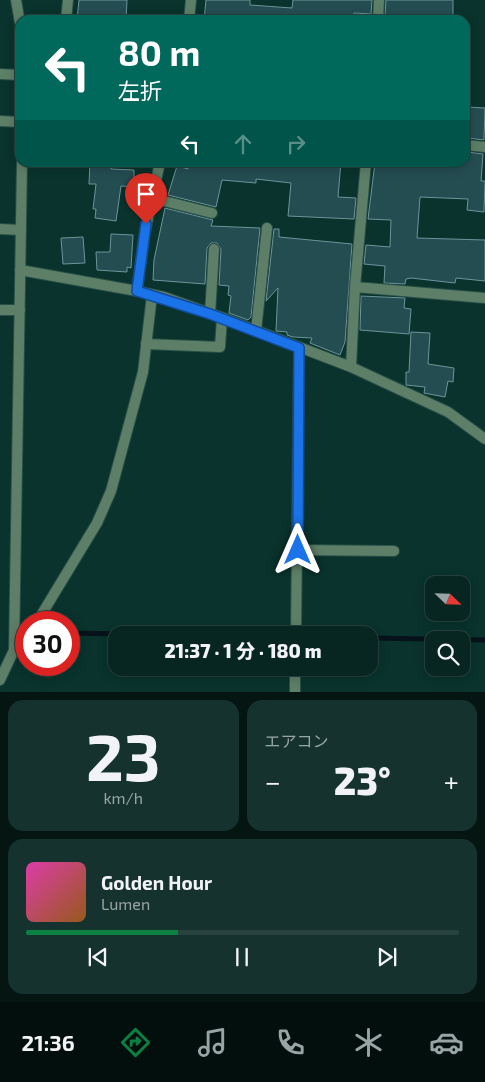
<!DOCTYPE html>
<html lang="ja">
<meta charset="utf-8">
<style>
:root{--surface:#072621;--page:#15322e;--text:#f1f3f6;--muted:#98a5a5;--line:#28433f;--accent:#0b8043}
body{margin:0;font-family:"Exo 2","Noto Sans JP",sans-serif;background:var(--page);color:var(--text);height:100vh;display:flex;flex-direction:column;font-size:19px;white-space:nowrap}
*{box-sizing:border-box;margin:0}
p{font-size:16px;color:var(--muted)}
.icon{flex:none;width:28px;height:28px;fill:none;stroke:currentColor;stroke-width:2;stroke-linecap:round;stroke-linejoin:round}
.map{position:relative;height:692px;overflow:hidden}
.side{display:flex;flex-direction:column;gap:8px;padding:8px;background:#041512;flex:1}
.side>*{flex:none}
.banner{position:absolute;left:15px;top:15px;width:455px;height:152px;border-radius:15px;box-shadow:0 2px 12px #0003,0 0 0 1px var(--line);background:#00695c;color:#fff;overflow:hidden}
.needle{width:32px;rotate:113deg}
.fabs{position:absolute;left:425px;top:576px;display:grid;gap:10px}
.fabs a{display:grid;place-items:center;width:45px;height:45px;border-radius:10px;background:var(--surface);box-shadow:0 2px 12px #0003,0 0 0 1px var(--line);font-size:25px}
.speed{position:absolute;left:15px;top:611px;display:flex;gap:10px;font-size:25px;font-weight:700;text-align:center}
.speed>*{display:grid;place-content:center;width:65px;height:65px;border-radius:50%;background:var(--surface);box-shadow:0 2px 12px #0003,0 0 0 1px var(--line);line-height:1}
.speed .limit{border:8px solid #d22;background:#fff;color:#111}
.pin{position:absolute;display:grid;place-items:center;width:42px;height:42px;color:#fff;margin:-51px -21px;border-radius:50% 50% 50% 0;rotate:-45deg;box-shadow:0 0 5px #0007}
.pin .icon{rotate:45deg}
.me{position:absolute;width:55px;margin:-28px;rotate:0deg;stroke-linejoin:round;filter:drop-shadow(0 0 4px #0008)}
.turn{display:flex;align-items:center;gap:18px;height:105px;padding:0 20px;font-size:22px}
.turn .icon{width:65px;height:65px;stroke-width:2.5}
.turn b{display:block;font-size:35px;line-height:42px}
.lanes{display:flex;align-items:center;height:48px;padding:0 20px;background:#0003;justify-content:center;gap:25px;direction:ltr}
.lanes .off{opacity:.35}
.big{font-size:38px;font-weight:800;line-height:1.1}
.side .widget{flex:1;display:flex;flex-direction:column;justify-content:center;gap:8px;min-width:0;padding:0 18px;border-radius:15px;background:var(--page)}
.side .dial{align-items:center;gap:0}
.dial b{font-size:65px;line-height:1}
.song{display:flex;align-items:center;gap:15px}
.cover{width:60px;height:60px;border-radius:8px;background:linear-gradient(135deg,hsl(320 70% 55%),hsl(30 70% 35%))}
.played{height:5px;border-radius:2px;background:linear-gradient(90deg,var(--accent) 35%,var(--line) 35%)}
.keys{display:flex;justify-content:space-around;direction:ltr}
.heat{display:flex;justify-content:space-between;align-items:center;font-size:28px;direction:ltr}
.side .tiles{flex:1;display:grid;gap:8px;grid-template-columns:1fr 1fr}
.widget:last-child{grid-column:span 2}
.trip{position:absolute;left:108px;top:626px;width:270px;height:50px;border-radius:15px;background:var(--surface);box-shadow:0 2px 12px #0003,0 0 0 1px var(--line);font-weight:800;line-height:50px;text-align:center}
.dock{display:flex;height:80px;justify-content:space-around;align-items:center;background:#030f0d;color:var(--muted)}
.dock .icon{width:35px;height:35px}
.dock .on{color:var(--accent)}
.dock b{font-size:22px;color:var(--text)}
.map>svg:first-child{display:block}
</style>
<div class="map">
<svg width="485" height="692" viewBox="0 0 485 692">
<rect width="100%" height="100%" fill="#09332c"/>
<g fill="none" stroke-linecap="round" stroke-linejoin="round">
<path stroke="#06131a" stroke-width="5" d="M 69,633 L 181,635
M 369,638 L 485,640"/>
</g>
<path fill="#244d52" stroke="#6b959b" d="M 79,0 L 127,0 L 126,20 L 77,20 Z
M 206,0 L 250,0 L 250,5 L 292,8 L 293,0 L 372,0 L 371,14 L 354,13 L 353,20 L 204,20 Z
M 386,0 L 453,0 L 453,20 L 403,20 L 403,17 L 387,16 L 385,15 Z
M 467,107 L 485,108 L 484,140 L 468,138 Z
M 467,152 L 483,154 L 481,181 L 485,181 L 484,212 L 467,210 L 468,199 L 420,197 L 417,238 L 485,240 L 485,281 L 456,278 L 455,283 L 411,278 L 406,279 L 405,284 L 384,283 L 385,266 L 364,264 L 366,245 L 390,247 L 391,220 L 368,219 L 375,162 L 466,162 Z
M 90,162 L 112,162 L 111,169 L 134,170 L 134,187 L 121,186 L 116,221 L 95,218 L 96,209 L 93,209 L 96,184 L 89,184 Z
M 189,162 L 341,162 L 338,197 L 356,198 L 354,219 L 288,216 L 291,183 L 256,179 L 256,183 L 222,180 L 216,207 L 168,195 L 177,166 L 188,169 Z
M 165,208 L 213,220 L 211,226 L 260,228 L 251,317 L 248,320 L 229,313 L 231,296 L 228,295 L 229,286 L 219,285 L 221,249 L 217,243 L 211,243 L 207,248 L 205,284 L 153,280 L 154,260 Z
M 274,229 L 279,229 L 279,237 L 352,244 L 345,342 L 340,355 L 310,343 L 312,338 L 293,337 L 287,335 L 287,332 L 276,331 L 278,288 L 266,301 Z
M 111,234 L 133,235 L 131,268 L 127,267 L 127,272 L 97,270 L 96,252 L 110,252 Z
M 83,237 L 85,263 L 63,264 L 61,238 Z
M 361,296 L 405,298 L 404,308 L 411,309 L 409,334 L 360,330 Z
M 411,332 L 430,333 L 428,364 L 454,368 L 453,382 L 448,381 L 445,397 L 424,393 L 425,387 L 406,385 L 406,372 L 409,372 Z"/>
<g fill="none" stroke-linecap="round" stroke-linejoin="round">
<defs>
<path id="service" d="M 0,74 L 20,75
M 0,121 L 20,122
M 152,198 L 212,213
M 0,229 L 21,230
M 210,314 L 214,249
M 256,331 L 267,228
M 146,344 L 220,347 L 222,318
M 298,550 L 394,551"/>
<path id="minor" d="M 16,0 L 20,23
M 66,20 L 68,0
M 189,20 L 191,0
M 378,20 L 379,0
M 465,145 L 485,147
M 20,270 L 137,291 L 164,297 L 226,319 L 351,367 L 448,412 L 485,439
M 355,287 L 485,298
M 137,291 L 144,237 L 160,162
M 0,310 L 20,310
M 351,367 L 355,287 L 366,162
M 37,622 L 97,523 L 111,491 L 143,372 L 152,295
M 296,635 L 299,348
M 14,650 L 22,162
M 0,680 L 14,650 L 26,635
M 295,692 L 295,668"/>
</defs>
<use href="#service" stroke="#284f48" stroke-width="12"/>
<use href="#minor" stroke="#284f48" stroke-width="12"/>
<use href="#service" stroke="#5e7f67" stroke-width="10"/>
<use href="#minor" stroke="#5e7f67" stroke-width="10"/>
</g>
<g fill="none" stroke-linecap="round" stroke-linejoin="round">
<defs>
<path id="route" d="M 146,224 L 137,291 L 210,314 L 299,348 L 298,550"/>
</defs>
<use href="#route" stroke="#114b97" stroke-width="12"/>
<use href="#route" stroke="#1a73e8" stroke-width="9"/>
</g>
</svg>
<div class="fabs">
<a><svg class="needle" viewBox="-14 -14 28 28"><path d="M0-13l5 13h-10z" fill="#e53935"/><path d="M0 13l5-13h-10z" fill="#98a5a5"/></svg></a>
<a><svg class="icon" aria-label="search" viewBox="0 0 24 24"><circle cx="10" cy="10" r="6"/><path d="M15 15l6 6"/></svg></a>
</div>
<div class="speed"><div class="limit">30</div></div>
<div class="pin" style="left:146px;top:224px;background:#d93025"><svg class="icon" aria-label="arrive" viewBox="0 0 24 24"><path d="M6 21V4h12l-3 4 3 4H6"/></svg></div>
<svg class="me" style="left:298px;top:550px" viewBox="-20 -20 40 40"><path d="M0-17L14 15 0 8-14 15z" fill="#1a73e8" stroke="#fff" stroke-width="4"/></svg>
<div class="trip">21:37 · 1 分 · 180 m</div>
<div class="banner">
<div class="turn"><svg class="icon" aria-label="left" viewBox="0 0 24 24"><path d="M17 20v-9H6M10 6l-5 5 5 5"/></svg><div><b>80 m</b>左折</div></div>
<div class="lanes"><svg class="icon" aria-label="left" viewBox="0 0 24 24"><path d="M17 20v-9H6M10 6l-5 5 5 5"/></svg><svg class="icon off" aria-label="ahead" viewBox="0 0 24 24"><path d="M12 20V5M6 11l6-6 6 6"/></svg><svg class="icon off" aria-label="right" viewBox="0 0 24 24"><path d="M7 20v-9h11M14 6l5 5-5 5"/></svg></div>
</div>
</div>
<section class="side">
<div class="tiles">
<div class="widget dial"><b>23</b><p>km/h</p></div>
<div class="widget"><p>エアコン</p>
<div class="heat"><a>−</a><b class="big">23°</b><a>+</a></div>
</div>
<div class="widget">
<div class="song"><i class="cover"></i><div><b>Golden Hour</b><p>Lumen</p></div></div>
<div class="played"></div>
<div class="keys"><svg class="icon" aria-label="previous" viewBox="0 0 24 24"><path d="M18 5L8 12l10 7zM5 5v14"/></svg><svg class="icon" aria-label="pause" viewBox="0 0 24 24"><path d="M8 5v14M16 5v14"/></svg><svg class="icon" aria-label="next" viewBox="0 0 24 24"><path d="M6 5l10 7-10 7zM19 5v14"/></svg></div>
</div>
</div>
</section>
<nav class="dock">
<b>21:36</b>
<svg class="icon on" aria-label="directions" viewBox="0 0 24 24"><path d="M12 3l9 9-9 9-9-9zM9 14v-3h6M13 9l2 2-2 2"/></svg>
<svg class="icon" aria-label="music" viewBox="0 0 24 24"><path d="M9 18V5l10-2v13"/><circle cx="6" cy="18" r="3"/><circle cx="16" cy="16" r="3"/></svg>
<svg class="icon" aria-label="phone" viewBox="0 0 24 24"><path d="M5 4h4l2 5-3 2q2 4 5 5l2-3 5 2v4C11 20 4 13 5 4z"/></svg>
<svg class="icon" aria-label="climate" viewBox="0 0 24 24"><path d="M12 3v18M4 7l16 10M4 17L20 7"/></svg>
<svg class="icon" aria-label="car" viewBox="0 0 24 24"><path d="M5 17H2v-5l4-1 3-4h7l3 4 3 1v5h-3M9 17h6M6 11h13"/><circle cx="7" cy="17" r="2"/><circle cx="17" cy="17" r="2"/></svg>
</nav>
